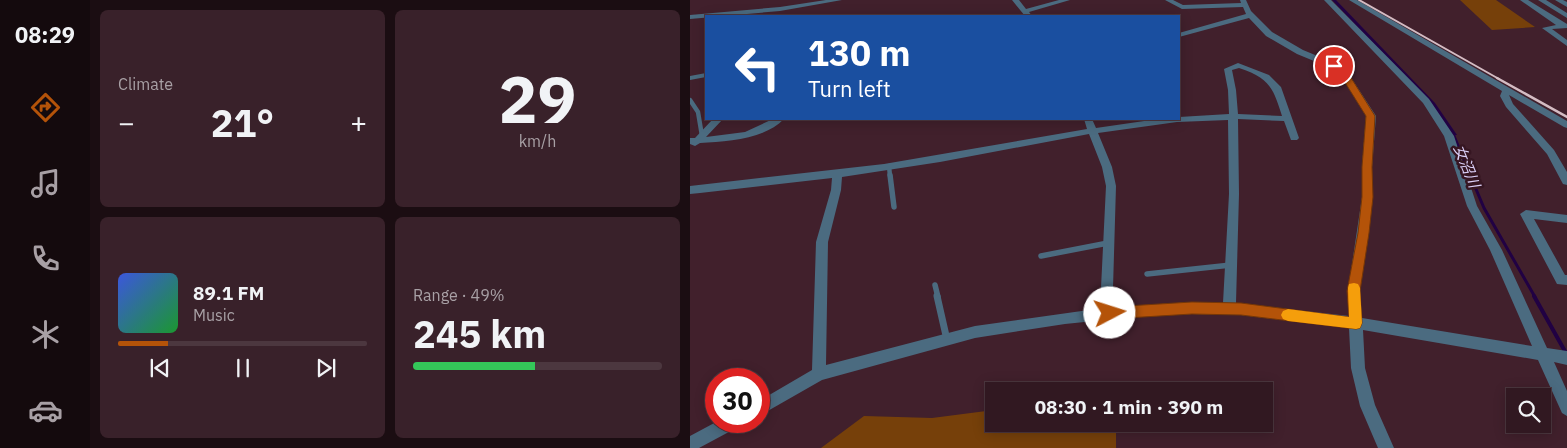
<!DOCTYPE html>
<meta charset="utf-8">
<style>
:root{--surface:#311821;--page:#39212a;--text:#f1f3f6;--muted:#a8a0a5;--line:#4c373f;--accent:#b45309}
body{margin:0;font-family:"IBM Plex Sans","Noto Sans JP",sans-serif;background:var(--page);color:var(--text);height:100vh;display:flex;flex-direction:column;font-size:19px;white-space:nowrap}
*{box-sizing:border-box;margin:0}
p{font-size:16px;color:var(--muted)}
.icon{flex:none;width:28px;height:28px;fill:none;stroke:currentColor;stroke-width:2;stroke-linecap:round;stroke-linejoin:round}
.map{position:relative;flex:1;overflow:hidden}
.side{display:flex;flex-direction:column;gap:10px;padding:10px;background:#1b0d12;width:600px}
.side>*{flex:none}
.hud{position:absolute;left:15px;top:15px;width:475px;height:105px;border-radius:0px;box-shadow:0 2px 12px #0003,0 0 0 1px var(--line);background:#1a4fa0;color:#fff;overflow:hidden}
.buttons{position:absolute;left:816px;top:388px;display:grid;gap:10px}
.buttons a{display:grid;place-items:center;width:45px;height:45px;border-radius:0px;background:var(--surface);box-shadow:0 2px 12px #0003,0 0 0 1px var(--line);font-size:25px}
.speed{position:absolute;left:15px;top:368px;display:flex;gap:10px;font-size:25px;font-weight:700;text-align:center}
.speed>*{display:grid;place-content:center;width:65px;height:65px;border-radius:50%;background:var(--surface);box-shadow:0 2px 12px #0003,0 0 0 1px var(--line);line-height:1}
.speed .limit{border:8px solid #d22;background:#fff;color:#111}
.pin{position:absolute;display:grid;place-items:center;width:42px;height:42px;color:#fff;margin:-21px;border:2px solid #fff;border-radius:50%;box-shadow:0 1px 5px #0007}
.me{position:absolute;width:55px;margin:-28px;rotate:85deg;stroke-linejoin:round;filter:drop-shadow(0 0 4px #0008)}
.turn{display:flex;align-items:center;gap:18px;height:105px;padding:0 20px;font-size:22px}
.turn .icon{width:65px;height:65px;stroke-width:2.5}
.turn b{display:block;font-size:35px;line-height:42px}
.big{font-size:38px;font-weight:700;line-height:1.1}
.side .card{flex:1;display:flex;flex-direction:column;justify-content:center;gap:8px;min-width:0;padding:0 18px;border-radius:8px;background:var(--page)}
.side .dial{align-items:center;gap:0}
.dial b{font-size:65px;line-height:1}
.song{display:flex;align-items:center;gap:15px}
.cover{width:60px;height:60px;border-radius:8px;background:linear-gradient(135deg,hsl(230 70% 55%),hsl(130 70% 35%))}
.played{height:5px;border-radius:2px;background:linear-gradient(90deg,var(--accent) 20%,var(--line) 20%)}
.keys{display:flex;justify-content:space-around;direction:ltr}
.heat{display:flex;justify-content:space-between;align-items:center;font-size:28px;direction:ltr}
.charge{height:8px;border-radius:4px;background:linear-gradient(90deg,#34c759 49%,var(--line) 0)}
.side .tiles{flex:1;display:grid;gap:10px;grid-template-columns:repeat(2,1fr)}
.trip{position:absolute;left:295px;top:382px;width:288px;height:50px;border-radius:0px;background:var(--surface);box-shadow:0 2px 12px #0003,0 0 0 1px var(--line);font-weight:700;line-height:50px;text-align:center}
main{display:flex;flex:1;min-height:0}
.dock{display:flex;flex-direction:column;width:90px;justify-content:space-around;align-items:center;background:#140a0d;color:var(--muted)}
.dock .icon{width:35px;height:35px}
.dock .on{color:var(--accent)}
.dock b{font-size:22px;color:var(--text)}
.map>svg:first-child{display:block}
</style>
<main>
<nav class="dock">
<b>08:29</b>
<svg class="icon on" aria-label="directions" viewBox="0 0 24 24"><path d="M12 3l9 9-9 9-9-9zM9 14v-3h6M13 9l2 2-2 2"/></svg>
<svg class="icon" aria-label="music" viewBox="0 0 24 24"><path d="M9 18V5l10-2v13"/><circle cx="6" cy="18" r="3"/><circle cx="16" cy="16" r="3"/></svg>
<svg class="icon" aria-label="phone" viewBox="0 0 24 24"><path d="M5 4h4l2 5-3 2q2 4 5 5l2-3 5 2v4C11 20 4 13 5 4z"/></svg>
<svg class="icon" aria-label="climate" viewBox="0 0 24 24"><path d="M12 3v18M4 7l16 10M4 17L20 7"/></svg>
<svg class="icon" aria-label="car" viewBox="0 0 24 24"><path d="M5 17H2v-5l4-1 3-4h7l3 4 3 1v5h-3M9 17h6M6 11h13"/><circle cx="7" cy="17" r="2"/><circle cx="17" cy="17" r="2"/></svg>
</nav>
<section class="side">
<div class="tiles">
<div class="card"><p>Climate</p>
<div class="heat"><a>−</a><b class="big">21°</b><a>+</a></div>
</div>
<div class="card dial"><b>29</b><p>km/h</p></div>
<div class="card">
<div class="song"><i class="cover"></i><div><b>89.1 FM</b><p>Music</p></div></div>
<div class="played"></div>
<div class="keys"><svg class="icon" aria-label="previous" viewBox="0 0 24 24"><path d="M18 5L8 12l10 7zM5 5v14"/></svg><svg class="icon" aria-label="pause" viewBox="0 0 24 24"><path d="M8 5v14M16 5v14"/></svg><svg class="icon" aria-label="next" viewBox="0 0 24 24"><path d="M6 5l10 7-10 7zM19 5v14"/></svg></div>
</div>
<div class="card"><p>Range · 49%</p><b class="big">245 km</b><div class="charge"></div></div>
</div>
</section>
<div class="map">
<svg width="877" height="448" viewBox="0 0 877 448">
<rect width="100%" height="100%" fill="#41202c"/>
<path fill="#76400a" d="M 770,0 L 806,0 L 845,27 L 802,30 Z
M 304,410 L 304,424 L 426,424 L 426,448 L 131,448 L 174,416 L 242,418 Z"/>
<path fill="#210143" d="M 642,0 L 646,0 L 745,103 L 767,135 L 761,135 L 695,56 Z"/>
<g fill="none" stroke-linecap="round" stroke-linejoin="round">
<path stroke="#210143" stroke-width="2.5" d="M 763,133 L 781,176"/>
<path stroke="#210143" stroke-width="3" d="M 780,175 L 794,208 L 845,297"/>
<path stroke="#210143" stroke-width="4" d="M 844,296 L 876,353"/>
<path stroke="#4b6b80" stroke-width="4.5" d="M 0,100 L 8,112 L 12,136
M 199,166 L 200,176"/>
<path stroke="#4b6b80" stroke-width="5.5" d="M 200,175 L 204,207
M 351,256 L 418,243
M 457,274 L 541,265
M 245,285 L 248,297"/>
<path stroke="#4b6b80" stroke-width="7" d="M 247,296 L 257,340"/>
<path fill="#4b6b80" fill-rule="evenodd" d="M 136,0 L 152,0 L 90,11 L 0,19 L 0,15 L 90,7 Z
M 322,0 L 329,0 L 336,9 L 369,0 L 380,0 L 339,12 L 342,16 L 335,16 Z
M 475,0 L 483,0 L 493,5 L 551,3 L 550,0 L 556,0 L 561,11 L 582,32 L 613,50 L 647,64 L 658,73 L 686,116 L 682,167 L 682,197 L 670,291 L 672,318 L 842,346 L 800,250 L 777,206 L 754,136 L 733,103 L 634,0 L 641,0 L 739,99 L 764,136 L 787,206 L 812,250 L 857,348 L 877,351 L 877,365 L 864,362 L 877,391 L 877,416 L 872,413 L 848,360 L 673,330 L 675,368 L 685,405 L 704,448 L 688,448 L 670,406 L 661,368 L 659,328 L 551,315 L 502,314 L 453,316 L 375,324 L 285,338 L 132,380 L 69,416 L 69,401 L 122,370 L 126,242 L 141,190 L 142,178 L 10,193 L 0,194 L 0,186 L 194,164 L 397,129 L 394,119 L 402,119 L 406,128 L 468,119 L 489,119 L 489,117 L 539,114 L 538,90 L 534,69 L 548,63 L 579,75 L 591,87 L 609,138 L 607,140 L 601,140 L 594,121 L 548,119 L 549,194 L 546,303 L 659,316 L 658,291 L 672,197 L 672,167 L 676,116 L 652,77 L 641,68 L 607,54 L 576,36 L 559,18 L 489,37 L 489,33 L 556,14 L 553,7 L 492,9 ZM 549,68 C 579,78 583,87 592,116 L 548,114 L 546,90 L 542,70 ZM 538,120 L 539,194 L 533,303 L 502,302 L 426,307 L 423,288 L 426,186 L 422,167 L 408,133 L 487,122 ZM 399,134 L 412,167 L 416,186 L 411,288 L 413,308 L 285,326 L 136,365 L 138,242 L 151,190 L 152,177 L 250,162 Z
M 659,0 L 667,0 L 877,121 L 877,128 L 874,127 L 819,95 L 823,104 L 864,150 L 877,172 L 877,185 L 873,184 L 857,154 L 816,107 L 810,96 L 812,91 Z
M 830,0 L 838,0 L 877,24 L 877,28 L 862,29 L 877,40 L 877,46 L 852,28 L 866,25 Z
M 848,0 L 856,0 L 877,13 L 877,18 Z
M 865,0 L 873,0 L 877,2 L 877,7 Z
M 16,73 L 16,77 L 0,80 L 0,76 Z
M 23,119 L 33,119 L 16,137 L 55,132 L 83,119 L 94,119 C 73,140 38,141 10,143 L 5,146 L 0,144 L 0,138 L 5,138 Z
M 836,210 L 877,215 L 877,223 L 844,219 L 875,275 L 877,275 L 877,285 L 867,284 L 830,214 Z
M 28,421 L 53,421 L 50,426 L 9,448 L 0,448 L 0,436 Z"/>
<path stroke="#d4bcc3" stroke-width="2" d="M 669,0 L 809,79"/>
<path stroke="#d4bcc3" stroke-width="2.5" d="M 807,78 L 877,117"/>
</g>
<path fill="#b45309" stroke="#753606" d="M 641,64 L 646,64 L 658,73 L 685,116 L 682,167 L 683,197 L 679,233 L 670,291 L 672,323 L 670,328 L 666,329 L 551,315 L 502,314 L 420,319 L 415,317 L 413,313 L 415,309 L 420,307 L 502,302 L 551,303 L 659,317 L 657,291 L 668,233 L 672,197 L 672,167 L 676,116 L 651,76 L 641,68 Z"/>
<path fill="#f59e0b" d="M 664,283 L 668,284 L 670,288 L 672,323 L 670,328 L 666,329 L 598,321 L 593,319 L 591,315 L 593,311 L 598,309 L 659,317 L 658,288 L 659,284 Z"/>
<g text-anchor="middle" dominant-baseline="central" stroke-width="5" stroke-linejoin="round" paint-order="stroke">
<g font-size="15" font-style="italic" fill="#dacff7" stroke="#361622">
<text transform="translate(777 166) rotate(68)">女沼川</text>
</g>
</g>
</svg>
<div class="buttons">
<a><svg class="icon" aria-label="search" viewBox="0 0 24 24"><circle cx="10" cy="10" r="6"/><path d="M15 15l6 6"/></svg></a>
</div>
<div class="speed"><div class="limit">30</div></div>
<div class="pin" style="left:644px;top:66px;background:#d93025"><svg class="icon" aria-label="arrive" viewBox="0 0 24 24"><path d="M6 21V4h12l-3 4 3 4H6"/></svg></div>
<svg class="me" style="left:420px;top:313px" viewBox="-20 -20 40 40"><circle r="19" fill="#fff"/><path d="M0-13L10 11 0 6-10 11z" fill="#b45309"/></svg>
<div class="trip">08:30 · 1 min · 390 m</div>
<div class="hud">
<div class="turn"><svg class="icon" aria-label="left" viewBox="0 0 24 24"><path d="M17 20v-9H6M10 6l-5 5 5 5"/></svg><div><b>130 m</b>Turn left</div></div>
</div>
</div>
</main>
